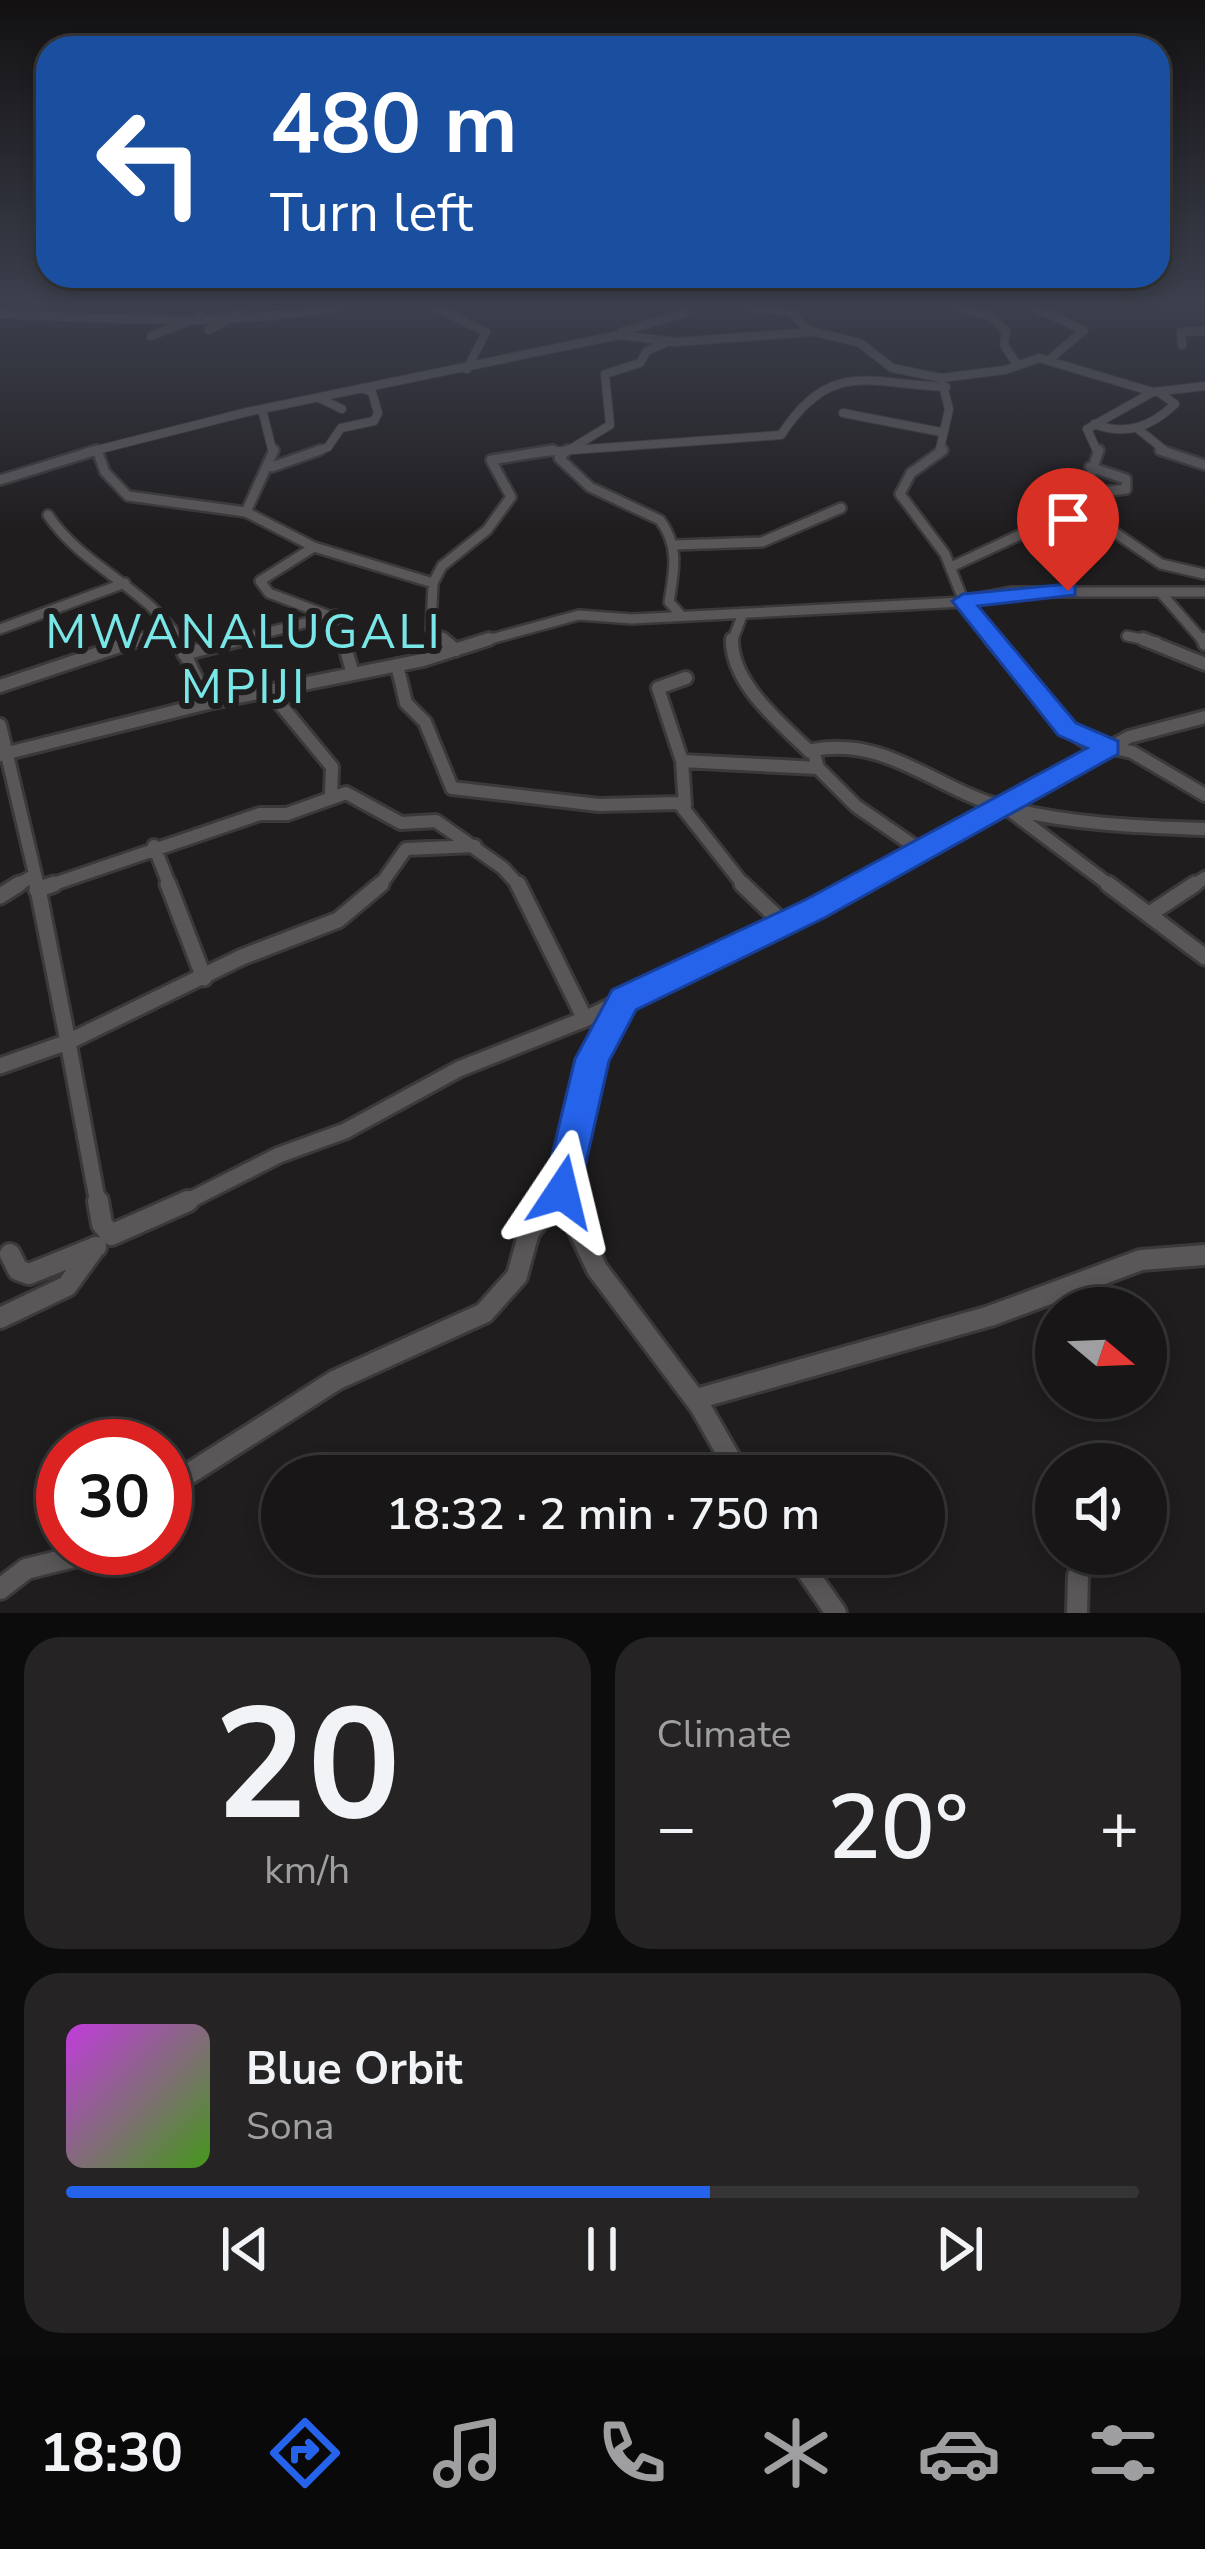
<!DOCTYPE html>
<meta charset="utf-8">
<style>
:root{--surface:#181617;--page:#252324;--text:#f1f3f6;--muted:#9f9fa1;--line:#363536;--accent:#2563eb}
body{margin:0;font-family:"Nunito Sans",sans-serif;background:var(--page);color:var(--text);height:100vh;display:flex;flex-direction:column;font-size:45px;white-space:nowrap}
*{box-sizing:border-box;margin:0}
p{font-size:39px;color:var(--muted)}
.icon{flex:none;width:66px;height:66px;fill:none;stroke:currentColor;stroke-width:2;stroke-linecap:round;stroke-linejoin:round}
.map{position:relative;height:1613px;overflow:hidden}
.side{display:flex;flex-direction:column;gap:24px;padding:24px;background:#0d0c0d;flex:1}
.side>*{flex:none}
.hud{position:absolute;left:36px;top:36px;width:1134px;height:252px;border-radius:36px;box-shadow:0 6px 18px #0003,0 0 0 3px var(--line);background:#1a4fa0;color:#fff;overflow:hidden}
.needle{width:78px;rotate:109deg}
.fabs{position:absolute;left:1035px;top:1287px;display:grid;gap:24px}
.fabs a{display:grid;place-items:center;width:132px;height:132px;border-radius:50%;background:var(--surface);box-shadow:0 6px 18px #0003,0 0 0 3px var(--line);font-size:60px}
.speed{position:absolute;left:36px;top:1419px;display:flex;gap:24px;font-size:60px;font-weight:700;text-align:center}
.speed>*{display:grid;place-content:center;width:156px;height:156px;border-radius:50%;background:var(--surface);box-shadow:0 6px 18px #0003,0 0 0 3px var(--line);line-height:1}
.speed .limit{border:18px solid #d22;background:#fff;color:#111}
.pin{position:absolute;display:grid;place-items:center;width:102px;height:102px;color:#fff;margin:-123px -51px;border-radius:50% 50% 50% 0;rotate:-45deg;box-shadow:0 0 12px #0007}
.pin .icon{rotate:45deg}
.me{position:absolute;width:132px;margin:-66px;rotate:10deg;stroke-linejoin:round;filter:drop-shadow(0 0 9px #0008)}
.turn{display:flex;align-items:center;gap:42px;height:252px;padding:0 36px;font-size:54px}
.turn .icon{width:156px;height:156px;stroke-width:2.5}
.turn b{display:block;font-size:84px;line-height:102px}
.big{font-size:90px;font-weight:600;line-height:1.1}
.side .tile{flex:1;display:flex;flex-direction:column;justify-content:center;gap:18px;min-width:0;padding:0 42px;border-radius:36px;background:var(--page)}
.side .dial{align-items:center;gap:0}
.dial b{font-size:156px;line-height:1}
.song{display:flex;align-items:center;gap:36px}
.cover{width:144px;height:144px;border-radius:18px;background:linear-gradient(135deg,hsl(290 70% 55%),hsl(100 70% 35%))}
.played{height:12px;border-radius:6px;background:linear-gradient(90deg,var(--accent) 60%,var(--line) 60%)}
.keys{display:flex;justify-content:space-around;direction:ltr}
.heat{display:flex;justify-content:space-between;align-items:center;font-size:66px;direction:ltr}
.side .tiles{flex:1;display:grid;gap:24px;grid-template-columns:1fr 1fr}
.tile:last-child{grid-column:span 2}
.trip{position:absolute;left:261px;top:1455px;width:684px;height:120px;border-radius:60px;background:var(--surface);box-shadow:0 6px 18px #0003,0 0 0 3px var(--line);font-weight:600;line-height:120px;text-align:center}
.tabs{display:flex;height:192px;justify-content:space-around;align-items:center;background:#0a0909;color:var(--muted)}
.tabs .icon{width:84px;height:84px}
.tabs .on{color:var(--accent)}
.tabs b{font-size:54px;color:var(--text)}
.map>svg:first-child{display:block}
</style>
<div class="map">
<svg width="1205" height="1613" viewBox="0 0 1205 1613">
<rect width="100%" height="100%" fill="#201d1f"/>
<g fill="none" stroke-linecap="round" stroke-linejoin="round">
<defs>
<path id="minor-far4" d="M 429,305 L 486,332 L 467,369
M 739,305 L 791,312 L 808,330 L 860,343 L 892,368 L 941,378 L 949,409 L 939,453
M 951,305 L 990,316 L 1006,331 L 1004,345 L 1018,366
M 1028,305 L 1084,330 L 1049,360
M 0,314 C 113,319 235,328 346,305
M 209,330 L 239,313
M 621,332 L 685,313 L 684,305
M 151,336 L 202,316
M 1182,345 L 1181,332 L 1205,331
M 941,378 L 1005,370 L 1039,358 L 1153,392 L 1205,386
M 319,398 L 342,409
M 262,409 L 273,453
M 843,413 L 941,432
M 1094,424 C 1126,436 1151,427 1175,404 L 1160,393
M 1138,429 L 1168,453
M 85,453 L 247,412 L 619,335 L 675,342 L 814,332
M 312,453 L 328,447 L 341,428 L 374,421 L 378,413 L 372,392 L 362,388
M 530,453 L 781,435 C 830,360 866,383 946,387
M 564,453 L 610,425 L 605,374 L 640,363 L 647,351 L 665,343
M 1098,453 L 1087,429 L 1153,392"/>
<path id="minor-far3" d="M 567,450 L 559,458 L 590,487 L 660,520 C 680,547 674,571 669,602 L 680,614
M 943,450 L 911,473 L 900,494 L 945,554 L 968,612 L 994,642
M 1160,450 L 1205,465
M 98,453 L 105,472 L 128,496 L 246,512 L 314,547 L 433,583
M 272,467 L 320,450
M 1090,467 L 1126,479 L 1126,489 L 1063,497 L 1161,564 L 1204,574
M 0,480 L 97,450
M 1086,492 L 1078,485 L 1090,477 L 1099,450
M 246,512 L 274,450
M 48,515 C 83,568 148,587 180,642
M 675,545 L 762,542 L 841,508
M 314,547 L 260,581 L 269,593 L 327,615
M 951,567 L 1026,532 L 1096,515
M 1161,593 L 1204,642
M 963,601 L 1012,592 L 1205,592
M 0,629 L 125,583
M 1127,636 L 1157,642
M 132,642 L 172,629
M 230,642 L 336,615 L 344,642
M 447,642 L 431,629 L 433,583 L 442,566 L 487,530 L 511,497 L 491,460 L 553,450
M 480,642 L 579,615 L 632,619 L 963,602
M 732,642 L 743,613"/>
<path id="minor-far2" d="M 178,639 L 208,703
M 343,639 L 352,671
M 443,639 L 456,650
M 732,639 C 731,684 781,723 810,752
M 991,639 L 1067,729 L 1087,742 L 1132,752 L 1205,795
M 1143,639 L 1205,664
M 1203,639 L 1205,644
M 184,654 L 242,639
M 397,665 L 406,703 L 425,722 L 452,788 L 599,805 L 679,803 L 745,887
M 0,686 L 141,639
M 271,693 L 332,767 L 331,796
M 0,725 L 38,887
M 0,755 L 208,703 L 423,660 L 489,639
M 682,761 L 658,688 L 686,678
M 818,768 L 813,750 C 887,736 935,789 1003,807 C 1068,824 1138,827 1205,829
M 685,805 L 682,761 L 818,768 L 856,806 L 923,852
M 1008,809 L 1112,887
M 154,846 L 170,887
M 14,887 L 33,876
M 45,887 L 260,814 L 287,814 L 346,793 L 401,823 L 436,821 L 503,868 L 520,887
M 379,887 L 406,849 L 475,846
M 856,887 L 1129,737 L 1205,717
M 1191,887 L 1205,878"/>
<path id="minor-far1" d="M 37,884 L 68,1042 L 242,957 L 338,920 L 381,884
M 168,884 L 204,978
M 518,884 L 585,1019
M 742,884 L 783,923
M 1108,884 L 1205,957
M 37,890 L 54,884
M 0,896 L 19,884
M 1151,913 L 1195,884
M 0,1066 L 68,1042 L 98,1204
M 182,1204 L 279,1155 L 345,1131 L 459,1069 L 585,1019 L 861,884
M 552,1204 L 562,1192
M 566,1204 C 550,1139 593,1057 623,1001"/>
<path id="minor" d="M 98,1201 L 102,1224 L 111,1235 L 188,1201
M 565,1201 L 597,1269 L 700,1406 L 740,1476
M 10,1254 L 18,1270 L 29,1274 L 96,1247
M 0,1318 L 67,1286 L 95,1247
M 696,1399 L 990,1316 L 1141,1260 L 1205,1255
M 165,1489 L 336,1380 L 484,1313 L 517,1276 L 529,1232 L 554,1201
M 795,1554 L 836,1613
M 0,1589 L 26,1569 L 74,1557 L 86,1548
M 1077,1613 L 1078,1576"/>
</defs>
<use href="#minor-far4" stroke="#3b393a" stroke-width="10"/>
<use href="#minor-far3" stroke="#3b393a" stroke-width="14"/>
<use href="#minor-far2" stroke="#3b393a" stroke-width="18"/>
<use href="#minor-far1" stroke="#3b393a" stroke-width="21"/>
<use href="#minor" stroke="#3b393a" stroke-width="26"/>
<use href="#minor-far4" stroke="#5a5758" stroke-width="8"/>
<use href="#minor-far3" stroke="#5a5758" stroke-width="9"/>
<use href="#minor-far2" stroke="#5a5758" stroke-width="12"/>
<use href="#minor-far1" stroke="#5a5758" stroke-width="15"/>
<use href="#minor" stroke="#5a5758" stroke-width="20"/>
</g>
<linearGradient id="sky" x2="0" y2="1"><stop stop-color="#121011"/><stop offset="0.57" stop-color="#3c404d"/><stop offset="1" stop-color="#3c404d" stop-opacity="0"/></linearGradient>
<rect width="1205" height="531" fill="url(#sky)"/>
<path fill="#2563eb" stroke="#184099" stroke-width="3" d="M 1068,584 L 1075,586 L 1075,595 L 978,606 L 1076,723 L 1118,741 L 1118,754 L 826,917 L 636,1010 L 609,1061 L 576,1206 L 562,1211 L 549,1206 L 543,1192 L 575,1059 L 612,990 L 805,900 L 1087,748 L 1058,735 L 952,601 L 963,594 Z"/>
<g text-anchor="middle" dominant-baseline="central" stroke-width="12" stroke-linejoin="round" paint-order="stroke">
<g font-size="48" letter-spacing="3" fill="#79e6e7" stroke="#201d1f">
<text x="244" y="632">MWANALUGALI<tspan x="244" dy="55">MPIJI</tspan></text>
</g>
</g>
</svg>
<div class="fabs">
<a><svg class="needle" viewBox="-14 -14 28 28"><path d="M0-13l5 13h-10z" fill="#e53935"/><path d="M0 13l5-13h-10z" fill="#9f9fa1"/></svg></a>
<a><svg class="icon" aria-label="sound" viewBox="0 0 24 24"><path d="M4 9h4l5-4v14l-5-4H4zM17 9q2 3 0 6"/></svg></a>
</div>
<div class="speed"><div class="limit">30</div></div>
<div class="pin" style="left:1068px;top:591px;background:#d93025"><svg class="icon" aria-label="arrive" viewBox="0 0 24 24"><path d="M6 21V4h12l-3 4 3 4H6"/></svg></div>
<svg class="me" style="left:562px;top:1192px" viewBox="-20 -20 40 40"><path d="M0-17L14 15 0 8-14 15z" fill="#2563eb" stroke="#fff" stroke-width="4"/></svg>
<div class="trip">18:32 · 2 min · 750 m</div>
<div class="hud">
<div class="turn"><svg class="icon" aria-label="left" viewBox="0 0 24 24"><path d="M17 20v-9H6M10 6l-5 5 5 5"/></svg><div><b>480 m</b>Turn left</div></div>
</div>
</div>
<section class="side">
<div class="tiles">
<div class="tile dial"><b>20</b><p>km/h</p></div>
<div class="tile"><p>Climate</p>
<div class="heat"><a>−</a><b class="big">20°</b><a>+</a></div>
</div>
<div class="tile">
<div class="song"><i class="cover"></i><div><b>Blue Orbit</b><p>Sona</p></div></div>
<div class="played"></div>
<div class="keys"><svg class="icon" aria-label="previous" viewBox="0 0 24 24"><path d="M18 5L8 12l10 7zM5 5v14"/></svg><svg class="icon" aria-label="pause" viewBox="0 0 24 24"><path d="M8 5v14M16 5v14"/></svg><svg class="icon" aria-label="next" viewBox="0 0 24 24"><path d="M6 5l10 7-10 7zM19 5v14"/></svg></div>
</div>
</div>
</section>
<nav class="tabs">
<b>18:30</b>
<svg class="icon on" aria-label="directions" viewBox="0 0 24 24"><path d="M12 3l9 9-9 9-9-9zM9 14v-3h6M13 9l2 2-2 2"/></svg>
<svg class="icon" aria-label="music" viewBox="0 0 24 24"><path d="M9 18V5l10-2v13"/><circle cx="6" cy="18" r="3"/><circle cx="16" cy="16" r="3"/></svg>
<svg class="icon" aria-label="phone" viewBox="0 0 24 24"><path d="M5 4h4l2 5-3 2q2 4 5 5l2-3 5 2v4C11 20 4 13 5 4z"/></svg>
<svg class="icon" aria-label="climate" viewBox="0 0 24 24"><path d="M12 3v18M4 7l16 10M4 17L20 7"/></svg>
<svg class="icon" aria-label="car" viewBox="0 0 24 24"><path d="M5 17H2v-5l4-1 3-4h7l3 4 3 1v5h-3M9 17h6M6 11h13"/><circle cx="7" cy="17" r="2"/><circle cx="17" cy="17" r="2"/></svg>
<svg class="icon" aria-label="filters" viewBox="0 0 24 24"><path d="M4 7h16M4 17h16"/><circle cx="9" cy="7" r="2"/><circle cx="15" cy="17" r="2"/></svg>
</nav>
